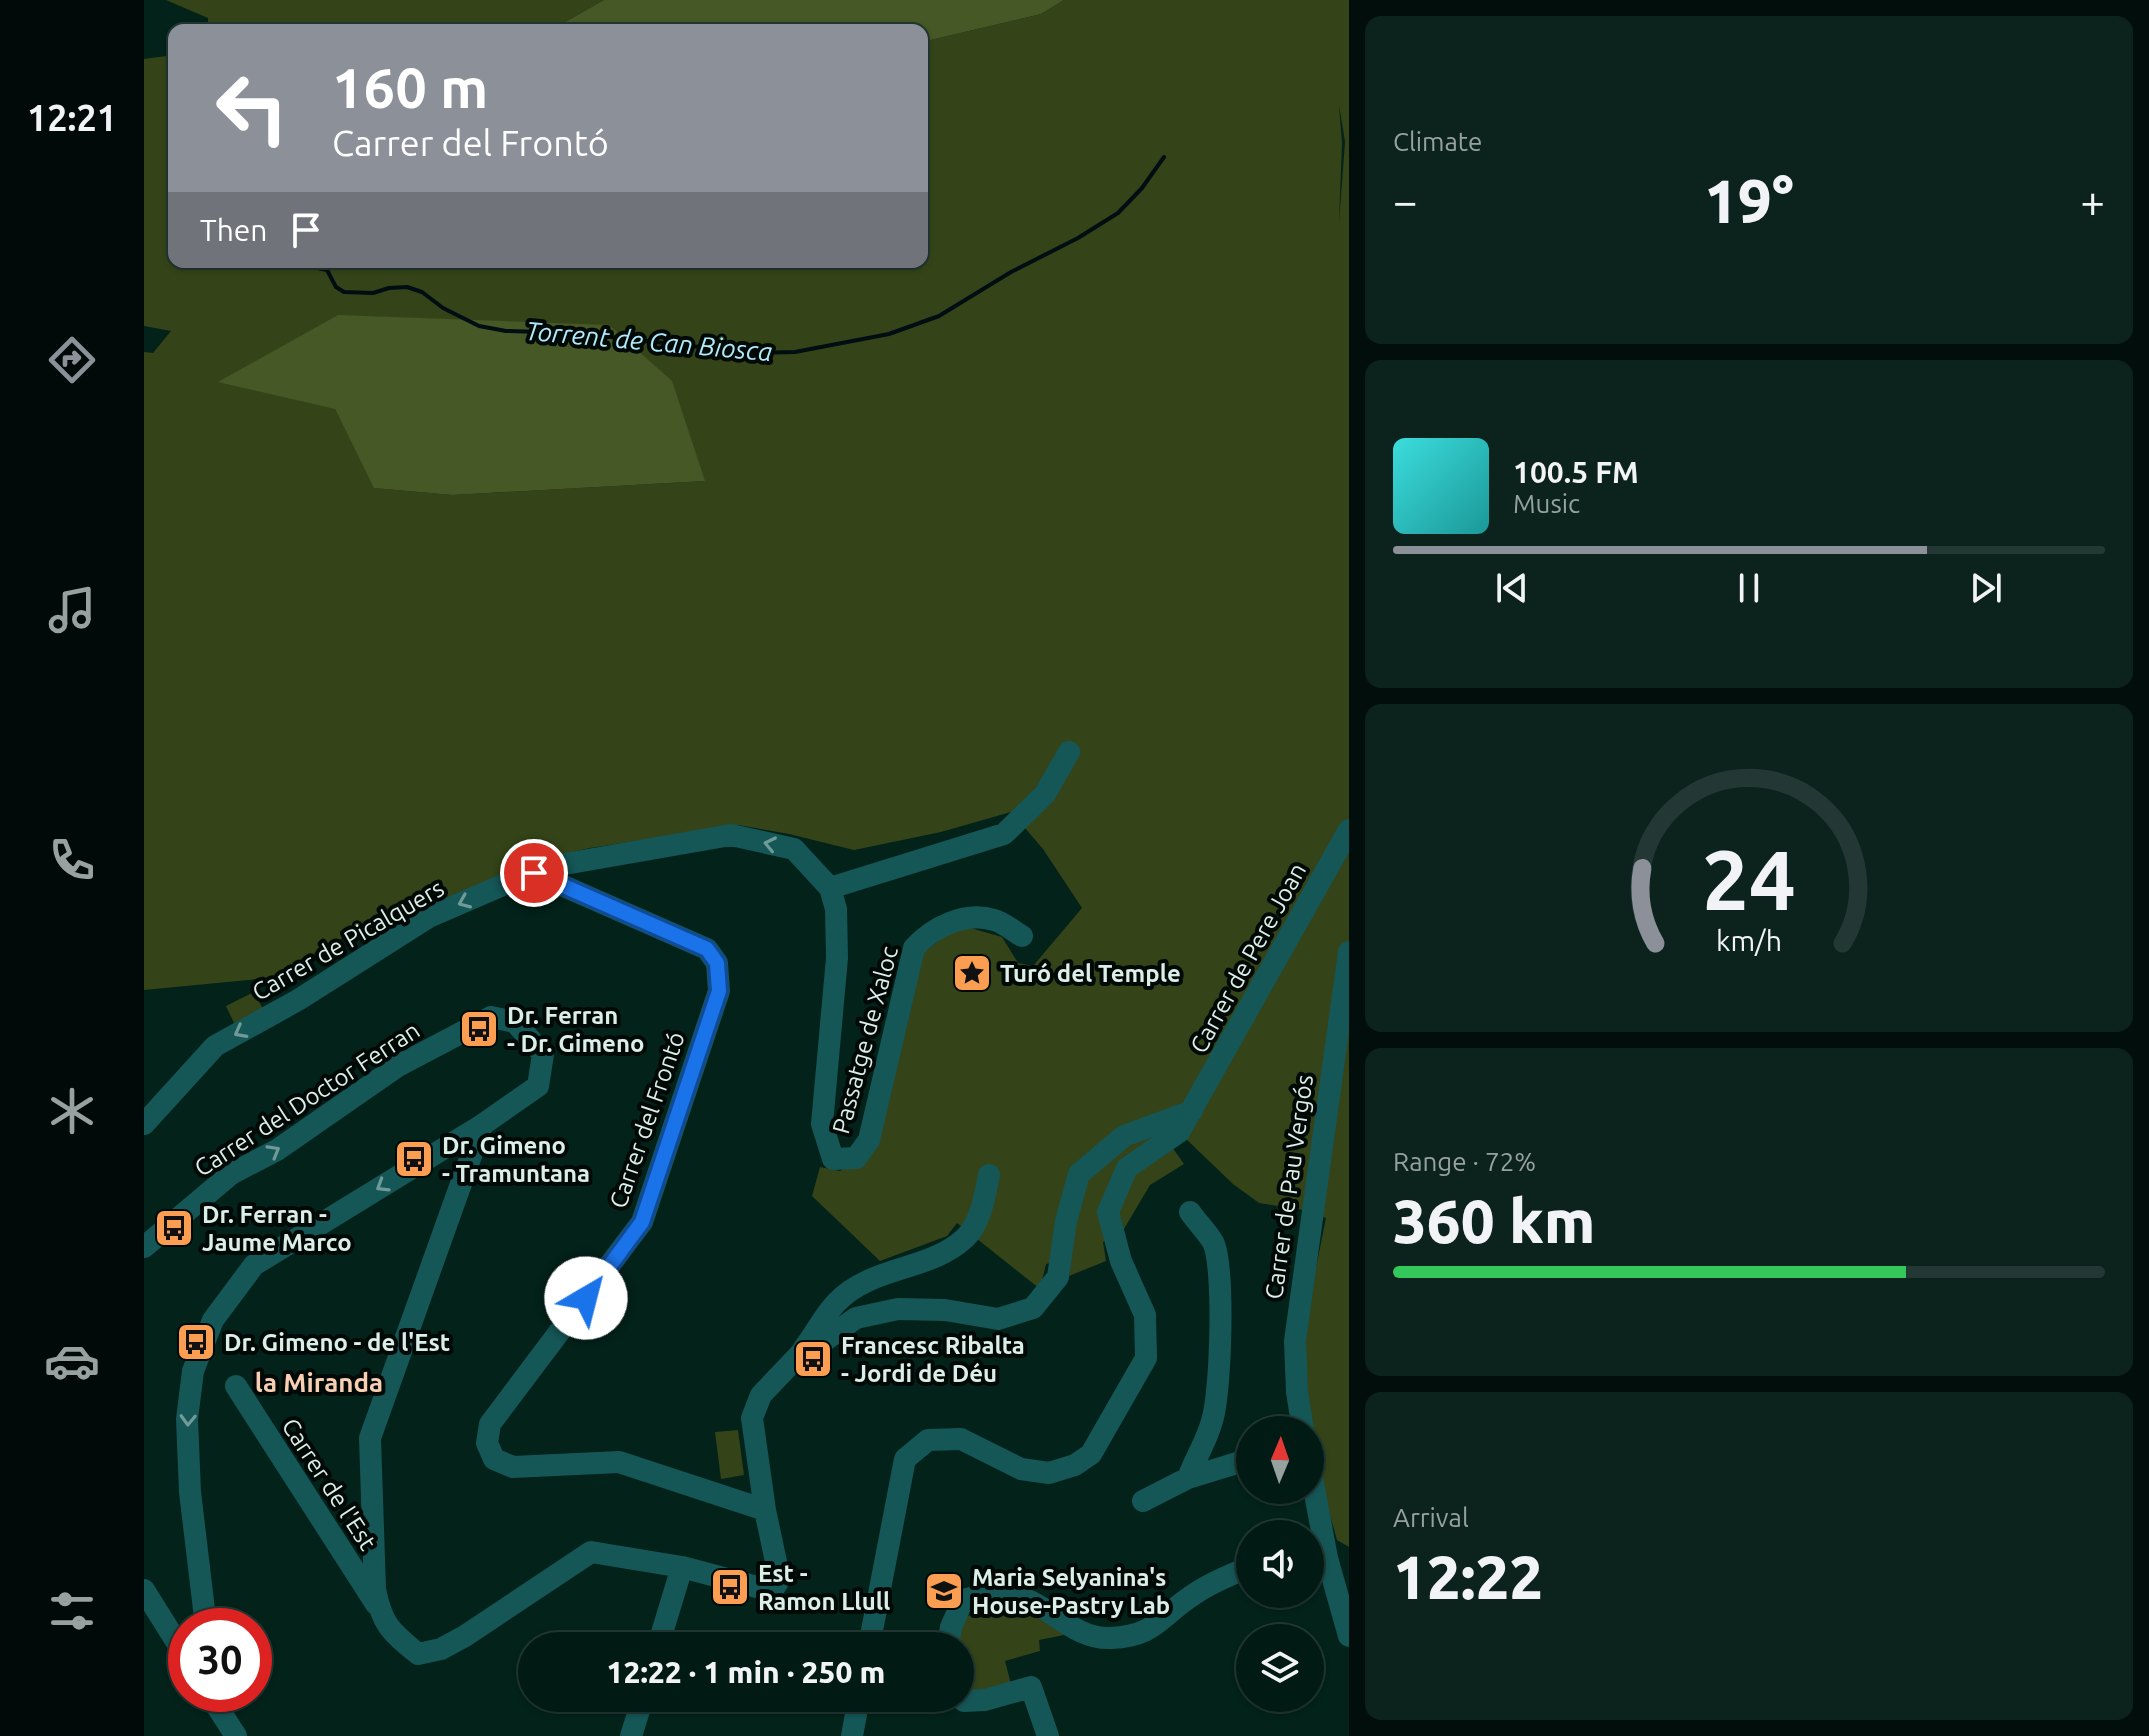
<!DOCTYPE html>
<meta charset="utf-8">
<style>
:root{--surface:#021a14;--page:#0c231d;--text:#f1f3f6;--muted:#96a1a0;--line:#233834;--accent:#8c9099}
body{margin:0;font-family:Ubuntu,sans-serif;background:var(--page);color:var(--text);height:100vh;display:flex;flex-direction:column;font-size:30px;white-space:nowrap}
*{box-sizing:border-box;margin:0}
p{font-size:26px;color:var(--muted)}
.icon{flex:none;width:44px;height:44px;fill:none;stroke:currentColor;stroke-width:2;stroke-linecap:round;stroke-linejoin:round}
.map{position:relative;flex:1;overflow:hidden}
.side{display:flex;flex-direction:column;gap:16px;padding:16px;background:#010e0b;width:800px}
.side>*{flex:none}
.guide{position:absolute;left:24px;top:24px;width:760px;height:244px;border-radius:16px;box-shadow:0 2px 6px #0004,0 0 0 2px var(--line);background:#8c9099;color:#fff;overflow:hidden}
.needle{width:52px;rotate:2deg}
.fabs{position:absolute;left:1092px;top:1416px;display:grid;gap:16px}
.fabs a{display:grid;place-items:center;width:88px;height:88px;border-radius:50%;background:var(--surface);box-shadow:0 2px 6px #0004,0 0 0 2px var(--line);font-size:40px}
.speed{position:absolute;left:24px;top:1608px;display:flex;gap:16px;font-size:40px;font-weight:700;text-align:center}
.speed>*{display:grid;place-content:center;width:104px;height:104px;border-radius:50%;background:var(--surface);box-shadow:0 2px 6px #0004,0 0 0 2px var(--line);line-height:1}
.speed .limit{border:12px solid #d22;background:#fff;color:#111}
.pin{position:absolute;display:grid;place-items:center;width:68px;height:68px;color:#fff;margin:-34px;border:4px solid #fff;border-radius:50%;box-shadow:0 2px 8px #0007}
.me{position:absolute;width:88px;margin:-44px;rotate:37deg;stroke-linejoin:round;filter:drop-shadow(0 0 6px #0008)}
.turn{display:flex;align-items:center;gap:28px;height:168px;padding:0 32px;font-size:36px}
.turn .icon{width:104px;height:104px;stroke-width:2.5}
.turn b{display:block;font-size:56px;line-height:68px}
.then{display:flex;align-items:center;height:76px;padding:0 32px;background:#0003;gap:16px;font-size:30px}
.big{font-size:60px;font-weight:800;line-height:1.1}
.side .tile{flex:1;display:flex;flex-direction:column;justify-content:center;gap:12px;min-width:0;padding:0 28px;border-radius:16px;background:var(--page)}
.side .dial{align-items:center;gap:0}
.dial svg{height:208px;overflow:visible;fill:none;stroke:var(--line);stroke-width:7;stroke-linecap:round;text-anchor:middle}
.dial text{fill:var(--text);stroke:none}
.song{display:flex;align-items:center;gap:24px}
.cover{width:96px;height:96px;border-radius:12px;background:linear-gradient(135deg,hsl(180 70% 55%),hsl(180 70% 35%))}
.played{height:8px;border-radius:4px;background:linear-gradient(90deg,var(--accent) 75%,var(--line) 75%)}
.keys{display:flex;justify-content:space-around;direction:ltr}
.heat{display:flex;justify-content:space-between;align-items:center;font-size:44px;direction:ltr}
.charge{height:12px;border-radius:6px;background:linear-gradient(90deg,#34c759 72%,var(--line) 0)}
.trip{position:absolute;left:374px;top:1632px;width:456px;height:80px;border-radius:40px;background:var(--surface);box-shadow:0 2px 6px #0004,0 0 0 2px var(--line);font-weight:800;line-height:80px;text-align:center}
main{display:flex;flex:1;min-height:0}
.tabs{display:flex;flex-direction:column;width:144px;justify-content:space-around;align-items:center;background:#010a08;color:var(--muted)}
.tabs .icon{width:56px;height:56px}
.tabs .active{color:var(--accent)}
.tabs b{font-size:36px;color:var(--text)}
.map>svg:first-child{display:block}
</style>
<main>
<nav class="tabs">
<b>12:21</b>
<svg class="icon active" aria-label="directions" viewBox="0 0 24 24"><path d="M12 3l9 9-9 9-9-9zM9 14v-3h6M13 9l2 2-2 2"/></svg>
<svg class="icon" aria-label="music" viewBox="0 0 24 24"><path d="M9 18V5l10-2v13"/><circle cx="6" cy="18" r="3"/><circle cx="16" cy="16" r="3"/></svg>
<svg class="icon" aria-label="phone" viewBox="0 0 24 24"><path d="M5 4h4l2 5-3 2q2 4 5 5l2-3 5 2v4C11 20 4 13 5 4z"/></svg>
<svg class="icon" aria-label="climate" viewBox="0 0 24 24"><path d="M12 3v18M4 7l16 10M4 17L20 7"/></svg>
<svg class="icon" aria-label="car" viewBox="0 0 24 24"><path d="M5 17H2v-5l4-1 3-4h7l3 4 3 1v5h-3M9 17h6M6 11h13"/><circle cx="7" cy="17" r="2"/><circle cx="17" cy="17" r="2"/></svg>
<svg class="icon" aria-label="filters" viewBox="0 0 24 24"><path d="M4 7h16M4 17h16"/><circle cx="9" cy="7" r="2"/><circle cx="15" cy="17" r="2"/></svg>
</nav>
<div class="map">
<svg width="1205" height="1736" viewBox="0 0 1205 1736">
<rect width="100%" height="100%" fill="#02221a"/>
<path fill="#344418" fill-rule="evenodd" d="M 22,0 L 460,0 L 407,30 L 64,30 L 64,18 Z
M 920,0 L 1205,0 L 1205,1547 L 1193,1540 L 1166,1445 L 1159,1332 L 1182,1218 L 1159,1210 L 1115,1203 L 1089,1184 L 1042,1139 L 1028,1147 L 1040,1164 L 1006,1185 L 977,1234 L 959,1242 L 962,1261 L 925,1276 L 927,1258 L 902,1264 L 896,1289 L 813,1223 L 803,1236 L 736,1261 L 668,1196 L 676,1167 L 696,1171 L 720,1155 L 771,959 L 816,925 L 858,937 L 874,963 L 889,966 L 938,908 L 899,849 L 867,812 L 797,832 L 710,850 L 645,834 L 594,825 L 446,848 L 380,863 L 272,916 L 200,937 L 126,978 L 0,990 L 0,352 L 9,353 L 27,331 L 0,326 L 0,59 L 30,55 L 30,262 L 778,262 L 778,42 L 897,14 ZM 1195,105 L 1201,142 L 1195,222 L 1198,143 ZM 191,409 L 560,481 L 308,495 L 231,488 Z
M 110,992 L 119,1009 L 90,1023 L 82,1006 Z
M 594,1430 L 600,1475 L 577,1479 L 571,1432 Z
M 867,1604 L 889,1613 L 925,1634 L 895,1640 L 896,1651 L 861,1661 L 867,1684 L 829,1696 L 816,1688 L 816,1646 L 809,1646 L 819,1618 L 841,1609 Z"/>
<path fill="#455825" d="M 460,0 L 920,0 L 897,14 L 778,42 L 778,30 L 407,30 Z
M 194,315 L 465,325 L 528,381 L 561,481 L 308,495 L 230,488 L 191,409 L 74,382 Z"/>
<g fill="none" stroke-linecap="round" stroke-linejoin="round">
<path stroke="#000d13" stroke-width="4" d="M 24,206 L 30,211
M 146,262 L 183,270 L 192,287 L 200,292 L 229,293 L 245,288 L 263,287 L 278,292 L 299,308 L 335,326 L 362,331 L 431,333 L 610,353 L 651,352 L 745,334 L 795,316 L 867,272 L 934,238 L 974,213 L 998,188 L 1020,157"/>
<path stroke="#155657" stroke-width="22" d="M 390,873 L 563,949 L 573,963 L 575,991 L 498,1222 L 346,1424 L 343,1443 L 350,1459 L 369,1467 L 475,1462 L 621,1510
M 686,888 L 860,834 L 901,794 L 925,752
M 0,1124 L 71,1046 L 154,1000 L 285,917 L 359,885 L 415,865 L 587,835 L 650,849 L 686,888 L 692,909 L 693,958 L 678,1124 L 689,1159 L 712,1158 L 725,1140 L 770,948 C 789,927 821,911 850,920 C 859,922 869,931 878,936
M 338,1125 L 226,1438 L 231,1589 C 238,1625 247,1632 274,1654 L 297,1649 L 321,1636 L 447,1552 L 538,1567 L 628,1591 L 634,1582 L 634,1571 L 621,1510 L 608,1418 L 617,1395 L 657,1353 L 680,1341 L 712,1318 L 754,1309 L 801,1310 L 854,1319 L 889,1308 L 914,1277 L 922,1221 L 935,1174 L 980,1136 L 1048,1111
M 0,1247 L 87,1174 L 133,1150 L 254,1066 L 347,1017 L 371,1022 L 399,1054 L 394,1086 L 338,1125 L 110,1265 L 69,1320 L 49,1371 L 43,1419 L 46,1492 L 62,1626
M 660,1348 C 671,1334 680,1315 693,1302 C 727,1266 786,1271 821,1238 C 837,1223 841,1195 845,1175
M 92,1386 L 232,1604
M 1159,1430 L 1153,1392 L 1151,1341 L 1205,952
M 1166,1467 L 1183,1558 L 1205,1636
M 1044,1478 C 1051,1459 1063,1440 1068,1421 C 1077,1393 1081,1266 1069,1242 C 1063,1232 1053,1222 1046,1212
M 999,1501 L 1044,1478 L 1106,1459
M 0,1590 L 42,1657
M 514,1646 L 538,1567
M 725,1646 L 761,1459 L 784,1440 L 817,1439 L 877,1469 L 905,1473 L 931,1465 L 947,1454 L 1002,1358 L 1001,1315 L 977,1261 L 964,1212 L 983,1168 L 1035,1132 L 1205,830
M 804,1646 L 807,1627 L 819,1600 C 839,1594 860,1592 879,1598 C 910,1609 932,1640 967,1638 C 1010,1636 1014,1619 1046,1597 C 1064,1584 1085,1575 1106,1567
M 65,1694 L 92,1736
M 816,1698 L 820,1701 L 841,1700 L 887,1687 L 904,1736
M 487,1736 L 499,1698
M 708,1736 L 715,1698"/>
</g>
<defs><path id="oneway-chevron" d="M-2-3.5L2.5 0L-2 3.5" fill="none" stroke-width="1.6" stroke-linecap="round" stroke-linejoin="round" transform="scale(2)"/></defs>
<g stroke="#6f9a98">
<use href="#oneway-chevron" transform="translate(626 844) rotate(-168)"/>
<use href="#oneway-chevron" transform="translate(320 902) rotate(157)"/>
<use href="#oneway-chevron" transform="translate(96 1032) rotate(152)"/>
<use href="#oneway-chevron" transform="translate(130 1151) rotate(-30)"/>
<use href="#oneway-chevron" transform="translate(238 1186) rotate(148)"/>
<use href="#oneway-chevron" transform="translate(44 1420) rotate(92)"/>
</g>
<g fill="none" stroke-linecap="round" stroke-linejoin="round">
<defs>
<path id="route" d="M 390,873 L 563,949 L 573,963 L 575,991 L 498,1222 L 442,1298"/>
</defs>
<use href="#route" stroke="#114b97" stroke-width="20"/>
<use href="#route" stroke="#1a73e8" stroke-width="14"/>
</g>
<defs>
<symbol id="sight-square" viewBox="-11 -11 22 22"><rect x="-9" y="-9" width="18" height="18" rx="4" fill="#fc9e52" stroke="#010906"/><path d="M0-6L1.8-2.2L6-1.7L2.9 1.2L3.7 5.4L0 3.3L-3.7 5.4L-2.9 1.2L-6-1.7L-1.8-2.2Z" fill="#111"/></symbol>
<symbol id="bus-square" viewBox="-11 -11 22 22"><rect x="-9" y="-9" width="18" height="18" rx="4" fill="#fc9e52" stroke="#010906"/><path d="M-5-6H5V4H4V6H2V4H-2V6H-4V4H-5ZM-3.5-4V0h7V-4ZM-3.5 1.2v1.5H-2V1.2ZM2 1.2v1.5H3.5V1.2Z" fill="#111"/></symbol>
<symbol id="school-square" viewBox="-11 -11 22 22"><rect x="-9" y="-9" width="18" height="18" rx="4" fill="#fc9e52" stroke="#010906"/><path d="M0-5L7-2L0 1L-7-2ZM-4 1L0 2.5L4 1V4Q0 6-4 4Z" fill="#111"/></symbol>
</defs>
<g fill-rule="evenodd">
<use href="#sight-square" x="806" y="951" width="44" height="44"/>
<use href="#bus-square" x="313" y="1007" width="44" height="44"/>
<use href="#bus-square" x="248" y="1137" width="44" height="44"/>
<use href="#bus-square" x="8" y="1206" width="44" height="44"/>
<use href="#bus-square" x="30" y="1320" width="44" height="44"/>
<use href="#bus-square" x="647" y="1337" width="44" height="44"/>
<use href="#bus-square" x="564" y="1565" width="44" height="44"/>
<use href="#school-square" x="778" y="1569" width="44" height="44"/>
</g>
<g text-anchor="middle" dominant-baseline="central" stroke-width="8" stroke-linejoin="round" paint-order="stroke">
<g font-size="24" fill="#dceee8" stroke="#010906">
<text transform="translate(204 940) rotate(-30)">Carrer de Picalquers</text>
<text transform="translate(1104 958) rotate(-61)">Carrer de Pere Joan</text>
<text transform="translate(721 1040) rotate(-75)">Passatge de Xaloc</text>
<text transform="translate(163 1099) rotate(-33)">Carrer del Doctor Ferran</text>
<text transform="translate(503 1120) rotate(-71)">Carrer del Frontó</text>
<text transform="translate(1145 1187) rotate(-82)">Carrer de Pau Vergós</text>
<text transform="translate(185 1484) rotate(57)">Carrer de l'Est</text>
</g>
<g font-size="24" font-weight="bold" fill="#dceee8" stroke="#010906" text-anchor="start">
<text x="856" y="973">Turó del Temple</text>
<text x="363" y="1015">Dr. Ferran<tspan x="363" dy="28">- Dr. Gimeno</tspan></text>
<text x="298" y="1145">Dr. Gimeno<tspan x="298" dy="28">- Tramuntana</tspan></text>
<text x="58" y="1214">Dr. Ferran -<tspan x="58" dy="28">Jaume Marco</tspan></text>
<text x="80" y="1342">Dr. Gimeno - de l'Est</text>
<text x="697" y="1345">Francesc Ribalta<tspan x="697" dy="28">- Jordi de Déu</tspan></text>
<text x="614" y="1573">Est -<tspan x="614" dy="28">Ramon Llull</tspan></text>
<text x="828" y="1577">Maria Selyanina's<tspan x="828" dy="28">House-Pastry Lab</tspan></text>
</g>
<g font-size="26" font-style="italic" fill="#afeafd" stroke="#010906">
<text transform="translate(505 341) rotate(5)">Torrent de Can Biosca</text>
</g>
<g font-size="26" font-weight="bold" fill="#f8cfb3" stroke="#010906">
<text x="175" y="1382">la Miranda</text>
</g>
</g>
</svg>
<div class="fabs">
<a><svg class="needle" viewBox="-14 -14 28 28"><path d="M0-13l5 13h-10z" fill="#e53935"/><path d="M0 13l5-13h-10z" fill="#96a1a0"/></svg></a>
<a><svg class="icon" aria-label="sound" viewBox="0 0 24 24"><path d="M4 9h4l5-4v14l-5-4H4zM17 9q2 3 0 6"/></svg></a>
<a><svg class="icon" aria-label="layers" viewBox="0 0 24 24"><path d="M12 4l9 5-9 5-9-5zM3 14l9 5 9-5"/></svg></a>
</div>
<div class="speed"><div class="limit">30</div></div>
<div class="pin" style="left:390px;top:873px;background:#d93025"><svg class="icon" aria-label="arrive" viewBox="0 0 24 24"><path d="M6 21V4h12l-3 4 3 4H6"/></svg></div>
<svg class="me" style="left:442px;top:1298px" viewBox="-20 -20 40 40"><circle r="19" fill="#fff"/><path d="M0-13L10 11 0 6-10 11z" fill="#1a73e8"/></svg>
<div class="trip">12:22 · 1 min · 250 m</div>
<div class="guide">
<div class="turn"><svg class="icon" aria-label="left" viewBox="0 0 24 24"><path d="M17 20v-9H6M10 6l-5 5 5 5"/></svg><div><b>160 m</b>Carrer del Frontó</div></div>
<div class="then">Then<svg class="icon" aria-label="arrive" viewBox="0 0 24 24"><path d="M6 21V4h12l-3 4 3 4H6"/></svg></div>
</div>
</div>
<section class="side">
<div class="tile"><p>Climate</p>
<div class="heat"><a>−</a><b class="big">19°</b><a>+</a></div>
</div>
<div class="tile">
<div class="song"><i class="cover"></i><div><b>100.5 FM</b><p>Music</p></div></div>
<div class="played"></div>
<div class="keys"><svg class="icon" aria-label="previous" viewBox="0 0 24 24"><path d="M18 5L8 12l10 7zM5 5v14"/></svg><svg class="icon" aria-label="pause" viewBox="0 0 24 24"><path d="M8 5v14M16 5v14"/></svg><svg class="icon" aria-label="next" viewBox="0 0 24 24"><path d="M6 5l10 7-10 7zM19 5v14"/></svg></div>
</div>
<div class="tile dial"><svg viewBox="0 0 100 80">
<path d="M14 69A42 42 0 1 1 86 69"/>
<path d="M14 69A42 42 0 0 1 9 40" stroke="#8c9099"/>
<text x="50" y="56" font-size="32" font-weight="700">24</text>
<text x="50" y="72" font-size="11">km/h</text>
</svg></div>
<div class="tile"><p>Range · 72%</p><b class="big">360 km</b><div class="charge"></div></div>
<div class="tile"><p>Arrival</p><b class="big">12:22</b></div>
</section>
</main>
